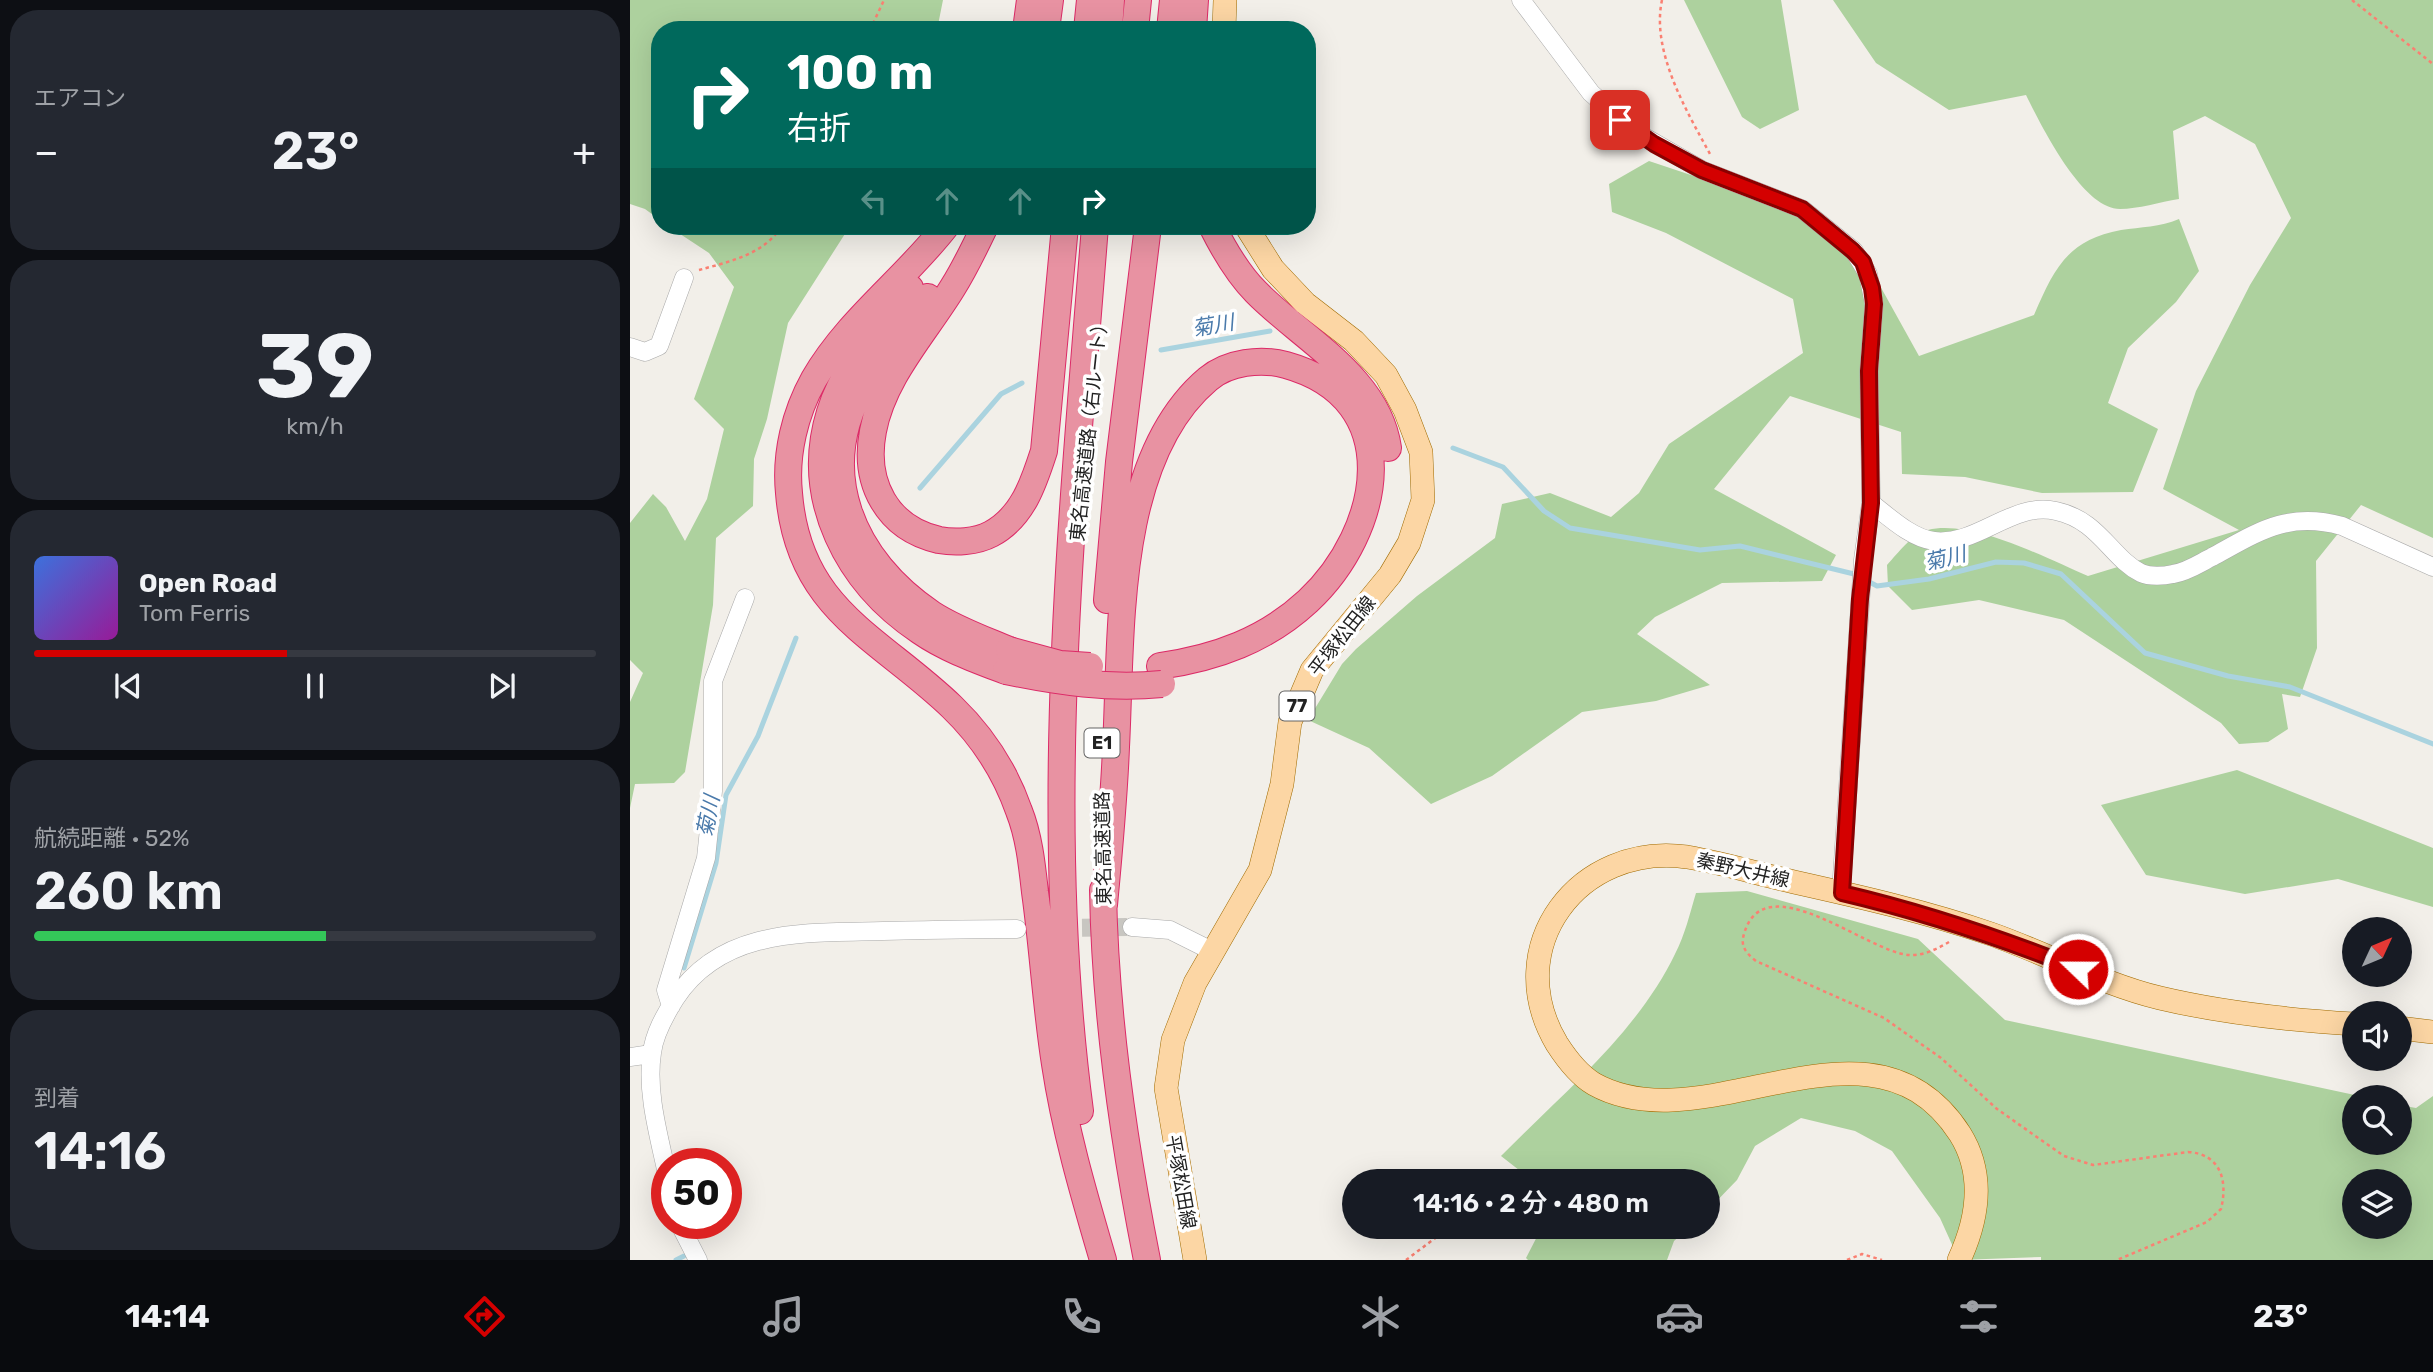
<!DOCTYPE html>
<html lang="ja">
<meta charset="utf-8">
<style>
:root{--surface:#171b24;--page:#242831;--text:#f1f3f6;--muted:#9ea1a6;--line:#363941;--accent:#d40000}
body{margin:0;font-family:Rubik,"Noto Sans JP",sans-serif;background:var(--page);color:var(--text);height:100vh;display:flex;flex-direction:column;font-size:26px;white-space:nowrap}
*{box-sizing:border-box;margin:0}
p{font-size:23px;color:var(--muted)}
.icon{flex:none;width:38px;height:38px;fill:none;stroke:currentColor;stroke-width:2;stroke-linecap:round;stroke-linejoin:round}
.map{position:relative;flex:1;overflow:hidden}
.side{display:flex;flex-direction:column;gap:10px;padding:10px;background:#0d0f14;width:630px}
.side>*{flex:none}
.top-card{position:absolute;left:21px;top:21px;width:665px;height:214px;border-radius:28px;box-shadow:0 7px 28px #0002;background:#00695c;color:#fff;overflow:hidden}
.needle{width:46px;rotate:46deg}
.buttons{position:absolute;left:1712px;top:917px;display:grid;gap:14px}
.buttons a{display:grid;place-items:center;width:70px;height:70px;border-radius:50%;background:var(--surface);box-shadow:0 7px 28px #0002;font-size:35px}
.speed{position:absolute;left:21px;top:1148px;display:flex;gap:14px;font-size:35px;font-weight:700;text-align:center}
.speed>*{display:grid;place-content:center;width:91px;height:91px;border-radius:50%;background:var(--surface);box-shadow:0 7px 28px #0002;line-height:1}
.speed .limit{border:10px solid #d22;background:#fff;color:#111}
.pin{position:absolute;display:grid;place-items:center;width:60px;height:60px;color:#fff;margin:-30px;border-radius:14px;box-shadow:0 4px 10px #0006}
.me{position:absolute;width:77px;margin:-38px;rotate:292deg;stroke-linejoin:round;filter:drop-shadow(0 0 5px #0008)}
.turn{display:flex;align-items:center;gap:24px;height:147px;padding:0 21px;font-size:32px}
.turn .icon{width:91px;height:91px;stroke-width:2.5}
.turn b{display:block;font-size:49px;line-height:60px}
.lanes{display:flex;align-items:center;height:66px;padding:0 21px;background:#0003;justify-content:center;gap:35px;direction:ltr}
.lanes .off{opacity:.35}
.big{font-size:52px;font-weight:600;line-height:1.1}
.side .widget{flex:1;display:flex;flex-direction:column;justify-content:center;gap:10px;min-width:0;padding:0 24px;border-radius:28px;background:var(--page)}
.side .dial{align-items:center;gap:0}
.dial b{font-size:91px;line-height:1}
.song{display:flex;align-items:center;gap:21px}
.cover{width:84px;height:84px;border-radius:10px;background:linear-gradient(135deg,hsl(220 70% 55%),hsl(300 70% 35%))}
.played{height:7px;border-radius:4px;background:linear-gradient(90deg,var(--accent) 45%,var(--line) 45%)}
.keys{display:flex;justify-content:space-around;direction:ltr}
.heat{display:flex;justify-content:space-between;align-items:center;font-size:38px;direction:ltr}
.charge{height:10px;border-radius:5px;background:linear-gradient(90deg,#34c759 52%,var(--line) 0)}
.trip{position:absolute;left:712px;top:1169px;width:378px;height:70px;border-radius:35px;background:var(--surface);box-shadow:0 7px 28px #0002;font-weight:600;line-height:70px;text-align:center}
.tab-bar{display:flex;height:112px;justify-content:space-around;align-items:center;background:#090b0e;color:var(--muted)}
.tab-bar .icon{width:49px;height:49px}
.tab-bar .active{color:var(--accent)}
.tab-bar b{font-size:32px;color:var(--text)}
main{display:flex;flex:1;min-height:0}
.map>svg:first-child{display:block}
</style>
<main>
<section class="side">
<div class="widget"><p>エアコン</p>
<div class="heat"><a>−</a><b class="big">23°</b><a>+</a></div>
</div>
<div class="widget dial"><b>39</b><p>km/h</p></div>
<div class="widget">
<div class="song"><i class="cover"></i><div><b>Open Road</b><p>Tom Ferris</p></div></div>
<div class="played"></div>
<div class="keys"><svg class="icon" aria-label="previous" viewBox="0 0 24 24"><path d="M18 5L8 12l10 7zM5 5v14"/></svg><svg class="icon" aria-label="pause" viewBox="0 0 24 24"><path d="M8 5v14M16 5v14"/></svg><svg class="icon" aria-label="next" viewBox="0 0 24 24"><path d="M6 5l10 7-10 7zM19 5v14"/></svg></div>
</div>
<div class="widget"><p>航続距離 · 52%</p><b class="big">260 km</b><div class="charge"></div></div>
<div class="widget"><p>到着</p><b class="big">14:16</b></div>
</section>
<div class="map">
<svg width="1803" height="1260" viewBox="0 0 1803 1260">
<rect width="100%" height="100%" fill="#f2efe9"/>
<path fill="#add19e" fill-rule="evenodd" d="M 0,0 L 313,0 L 307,30 L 30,30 L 30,220 L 15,209 L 0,204 Z
M 1054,0 L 1151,0 L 1169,110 L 1130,129 L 1112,117 Z
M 1203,0 L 1803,0 L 1803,538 L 1731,505 L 1686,561 L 1687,648 L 1670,697 L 1652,694 L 1658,729 L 1638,742 L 1609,744 L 1591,723 L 1434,620 L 1349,600 L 1282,610 L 1258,586 L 1257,565 C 1269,552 1281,535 1298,530 C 1342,519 1418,559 1458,576 L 1609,530 L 1533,489 L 1566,391 L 1620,285 L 1661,218 L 1625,144 L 1575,116 L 1543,131 L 1549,199 C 1530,202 1508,209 1490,209 C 1452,209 1411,125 1396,95 L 1319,110 L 1246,63 Z
M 1019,161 L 1181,215 L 1244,275 L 1289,356 L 1404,315 C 1424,269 1437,240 1491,230 C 1511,227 1530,227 1549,219 L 1569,271 L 1546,302 L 1498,348 L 1478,403 L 1528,429 L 1503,492 L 1412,493 L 1335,477 L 1272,474 L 1271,432 L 1160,396 L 1084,489 L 1206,555 L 1192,581 L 1092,583 L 1025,617 L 1007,634 L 1080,685 L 1026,701 L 952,712 L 862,776 L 801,804 L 739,748 L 678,720 L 712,664 L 726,649 L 787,596 L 865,538 L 872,504 L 920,493 L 981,517 L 1009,493 L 1039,444 L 1173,353 L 1163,299 L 1036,233 L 982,212 L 979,184 Z
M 38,226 L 220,226 L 158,323 L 137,419 L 124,459 L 123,506 L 86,538 L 83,605 L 55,772 L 44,783 L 5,784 L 0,808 L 0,702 L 13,673 L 0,660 L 0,523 L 23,494 L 36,507 L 55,541 L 77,499 L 94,429 L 64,399 L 104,287 L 79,253 Z
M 1607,770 L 1803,848 L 1803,907 L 1708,879 L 1615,894 L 1516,875 L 1471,805 Z
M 1117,891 L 1288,939 L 1375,1020 L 1734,1097 L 1724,1097 L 1724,1143 L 1769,1143 L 1769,1105 L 1786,1108 L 1803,1096 L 1803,1260 L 1411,1260 L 1411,1257 L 1329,1260 L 1310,1218 L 1262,1151 L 1225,1131 L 1171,1118 L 1125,1146 L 1107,1180 L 1078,1210 L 1078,1181 L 903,1181 L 871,1156 C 932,1094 1007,1033 1045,954 C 1055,935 1060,913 1066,893 ZM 1724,1181 L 1769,1181 L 1769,1227 L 1724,1227 Z
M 912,1227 L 1060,1227 L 1044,1241 L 1037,1260 L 898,1260 L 896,1258 Z"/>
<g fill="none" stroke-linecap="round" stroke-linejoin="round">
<path stroke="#aad3df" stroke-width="5" d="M 531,350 L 640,331
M 823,448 L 873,467 L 914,511 L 940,528 L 1070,550 L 1110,546 L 1224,574 L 1247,586 L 1299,579 L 1366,562 L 1394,563 L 1431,574 L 1515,653 L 1598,676 L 1660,687 L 1803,744
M 290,488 L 371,394 L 392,383
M 54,968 L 86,863 L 96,795 L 128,736 L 166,638
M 46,1260 L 54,1256"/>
<path stroke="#c8c6c1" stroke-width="18" stroke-dasharray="18 9" stroke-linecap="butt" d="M 425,928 L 502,927"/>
<defs>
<path id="minor" d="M 891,0 L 961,93 L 1004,131 L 1072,170 L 1172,209 L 1224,251 L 1238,274 L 1244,304 L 1239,371 L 1241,503 L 1233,560 L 1211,893
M 0,347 L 15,352 L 29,346 L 54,278
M 1241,503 C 1259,517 1281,538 1304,541 C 1348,546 1382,501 1426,511 C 1469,520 1481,558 1511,573 C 1520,577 1534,576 1543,574 C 1557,572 1570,563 1582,557 C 1628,532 1657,511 1712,526 L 1803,567
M 502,927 L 540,930 L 582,951
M 41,1006 L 36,990 L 76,858 L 83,791 L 83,681 L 115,598
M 0,1057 L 21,1054
M 37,1174 C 29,1136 16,1092 22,1053 C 24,1034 35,1015 45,999 C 92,927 177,933 253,931 C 297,930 342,929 387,929
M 49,1223 L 68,1260"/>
<path id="major" d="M 594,30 L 595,0
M 1769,1028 L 1803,1032
M 565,1260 L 536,1088 L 543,1040 L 565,983 L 630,870 L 652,784 L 660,722 L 682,670 L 760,575 L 779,543 L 793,500 L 791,452 L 775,410 L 756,375 L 724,341 L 675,303 L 643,269 L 616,226
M 1329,1260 C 1348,1219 1355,1174 1330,1134 C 1241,996 1077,1147 964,1084 C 949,1075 936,1058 927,1044 C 869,947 949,842 1057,857 C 1094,863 1128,874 1164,882 C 1231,897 1297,912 1361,934 C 1418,954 1472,984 1530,998 C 1593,1013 1659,1020 1724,1024"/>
<path id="highway" d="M 396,30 L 400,0
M 416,30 L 420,0
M 457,30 L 460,0
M 479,30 L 481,0
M 505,30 L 508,0
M 540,30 L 543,0
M 563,30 L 565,0
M 316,226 C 275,279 218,320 184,379 C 165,413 155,454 159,493 C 168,610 248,636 322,707 C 352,736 375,771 389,811 C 399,836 402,865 405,892 C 413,949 416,1007 425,1064 C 435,1131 454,1195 473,1260
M 355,226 C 345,247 335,268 323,287 C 295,333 253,377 243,431 C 233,483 257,528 309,540 C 325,543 346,542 361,534 C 393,517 404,482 414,451 L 435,226
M 582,226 C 594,250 607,273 626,292 C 672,339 748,377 758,448
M 280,288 C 251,326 214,366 200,412 C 173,499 218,583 290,631 C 316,649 347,660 376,671
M 298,297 C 276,325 251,352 234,383 C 183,472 222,560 302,614 C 325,629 353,639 379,650
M 477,600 L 489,462 L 518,226
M 473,890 C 475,1014 493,1139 517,1260
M 474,905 C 479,852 484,800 486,747 C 492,633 483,459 578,379 C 598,362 631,358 656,365 C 778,399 753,531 678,601 C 636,640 586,658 530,666
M 450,1111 C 411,818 442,519 465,226"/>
</defs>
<use href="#minor" stroke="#a9a9a9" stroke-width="19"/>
<use href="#major" stroke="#a06b00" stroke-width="24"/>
<use href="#highway" stroke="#dc2a67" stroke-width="28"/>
<path stroke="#fa8072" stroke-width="2.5" stroke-dasharray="3.5 3.5" stroke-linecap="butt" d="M 1032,0 C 1021,51 1056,110 1080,154
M 1722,0 L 1803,64
M 240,30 L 254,0
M 69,270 C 98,262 136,254 151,226
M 1319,942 C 1307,949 1293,956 1279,955 C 1237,952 1134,863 1114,934 C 1110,946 1116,953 1126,961 L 1254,1018 L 1311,1058 L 1367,1109 L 1434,1156 L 1463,1165 L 1558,1152 C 1591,1154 1598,1181 1591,1209 L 1577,1222 L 1487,1260
M 776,1260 L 820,1227
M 1217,1260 L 1232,1254 L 1252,1260"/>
<use href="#minor" stroke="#fff" stroke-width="18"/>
<use href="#major" stroke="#fcd6a4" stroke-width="23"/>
<use href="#highway" stroke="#e892a2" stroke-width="26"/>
<defs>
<path id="highway-bridge" d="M 379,650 L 430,664 L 460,666
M 376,671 C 428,682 479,689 532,684"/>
</defs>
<use href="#highway-bridge" stroke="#dc2a67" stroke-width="28" stroke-linecap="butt"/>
<use href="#highway-bridge" stroke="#e892a2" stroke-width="26"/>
</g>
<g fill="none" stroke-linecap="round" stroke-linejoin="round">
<defs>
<path id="route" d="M 990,120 L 1024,144 L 1072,170 L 1172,209 L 1223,251 L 1233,262 L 1242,288 L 1244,304 L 1239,371 L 1241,503 L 1230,599 L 1212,893 C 1293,912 1371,938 1448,969"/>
</defs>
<use href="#route" stroke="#8a0000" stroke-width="18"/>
<use href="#route" stroke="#d40000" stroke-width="12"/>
</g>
<g text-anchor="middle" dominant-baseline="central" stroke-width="7" stroke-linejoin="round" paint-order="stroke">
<g fill="#fff" stroke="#646464" stroke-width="2">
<rect x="649.5" y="691.5" width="35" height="29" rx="5"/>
<rect x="454.5" y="728.5" width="35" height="29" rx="5"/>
</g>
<g font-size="18" font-weight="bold" fill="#222">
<text x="667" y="706">77</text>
<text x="472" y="743">E1</text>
</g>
<g font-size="19" fill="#222" stroke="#fff">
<text transform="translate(459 428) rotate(-84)">東名高速道路（右ルート）</text>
<text transform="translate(712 636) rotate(-52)">平塚松田線</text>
<text transform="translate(473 848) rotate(-91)">東名高速道路</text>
<text transform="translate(1113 870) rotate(13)">秦野大井線</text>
<text transform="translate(551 1182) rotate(80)">平塚松田線</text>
</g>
<g font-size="21" font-style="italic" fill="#4a7aab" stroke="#fff">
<text transform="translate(583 325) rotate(-10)">菊川</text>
<text transform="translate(1315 558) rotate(-14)">菊川</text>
<text transform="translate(78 816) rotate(-79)">菊川</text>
</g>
</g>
</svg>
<div class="buttons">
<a><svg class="needle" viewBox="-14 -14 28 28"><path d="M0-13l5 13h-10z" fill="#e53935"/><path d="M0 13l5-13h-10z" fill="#9ea1a6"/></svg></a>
<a><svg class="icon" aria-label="sound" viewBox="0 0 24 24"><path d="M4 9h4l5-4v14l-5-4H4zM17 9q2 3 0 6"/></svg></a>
<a><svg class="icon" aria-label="search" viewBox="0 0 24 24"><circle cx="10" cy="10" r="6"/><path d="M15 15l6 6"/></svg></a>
<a><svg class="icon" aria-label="layers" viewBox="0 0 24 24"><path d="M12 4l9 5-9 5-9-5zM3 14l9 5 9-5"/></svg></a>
</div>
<div class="speed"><div class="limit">50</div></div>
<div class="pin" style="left:990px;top:120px;background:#d93025"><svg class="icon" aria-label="arrive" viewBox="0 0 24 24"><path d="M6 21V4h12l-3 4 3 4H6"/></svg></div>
<svg class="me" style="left:1448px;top:969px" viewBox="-20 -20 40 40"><circle r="17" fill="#d40000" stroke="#fff" stroke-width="3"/><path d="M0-11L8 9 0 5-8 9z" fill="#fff"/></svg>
<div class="trip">14:16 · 2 分 · 480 m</div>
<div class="top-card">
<div class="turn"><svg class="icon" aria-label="right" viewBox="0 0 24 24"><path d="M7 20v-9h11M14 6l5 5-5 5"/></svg><div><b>100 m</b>右折</div></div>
<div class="lanes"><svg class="icon off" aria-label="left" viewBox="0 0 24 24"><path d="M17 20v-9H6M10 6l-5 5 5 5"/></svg><svg class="icon off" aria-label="ahead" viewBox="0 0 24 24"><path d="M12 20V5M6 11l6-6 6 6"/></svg><svg class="icon off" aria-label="ahead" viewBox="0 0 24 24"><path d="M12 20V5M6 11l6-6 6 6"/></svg><svg class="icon" aria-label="right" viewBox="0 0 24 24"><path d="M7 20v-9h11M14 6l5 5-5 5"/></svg></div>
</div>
</div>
</main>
<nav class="tab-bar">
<b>14:14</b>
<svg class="icon active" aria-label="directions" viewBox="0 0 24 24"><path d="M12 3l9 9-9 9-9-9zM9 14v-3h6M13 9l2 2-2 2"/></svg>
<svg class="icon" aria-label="music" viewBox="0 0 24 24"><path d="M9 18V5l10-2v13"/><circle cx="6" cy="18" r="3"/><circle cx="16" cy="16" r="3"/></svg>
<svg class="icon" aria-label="phone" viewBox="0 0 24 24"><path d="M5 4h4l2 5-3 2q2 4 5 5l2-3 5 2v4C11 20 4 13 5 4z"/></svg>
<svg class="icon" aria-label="climate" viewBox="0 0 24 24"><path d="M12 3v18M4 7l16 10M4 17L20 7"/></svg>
<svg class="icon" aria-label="car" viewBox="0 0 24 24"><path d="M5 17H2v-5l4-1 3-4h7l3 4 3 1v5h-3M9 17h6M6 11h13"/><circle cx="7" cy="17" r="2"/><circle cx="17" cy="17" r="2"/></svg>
<svg class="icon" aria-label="filters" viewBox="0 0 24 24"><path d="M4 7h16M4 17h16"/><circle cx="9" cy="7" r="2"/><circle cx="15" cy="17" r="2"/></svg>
<b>23°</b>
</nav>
